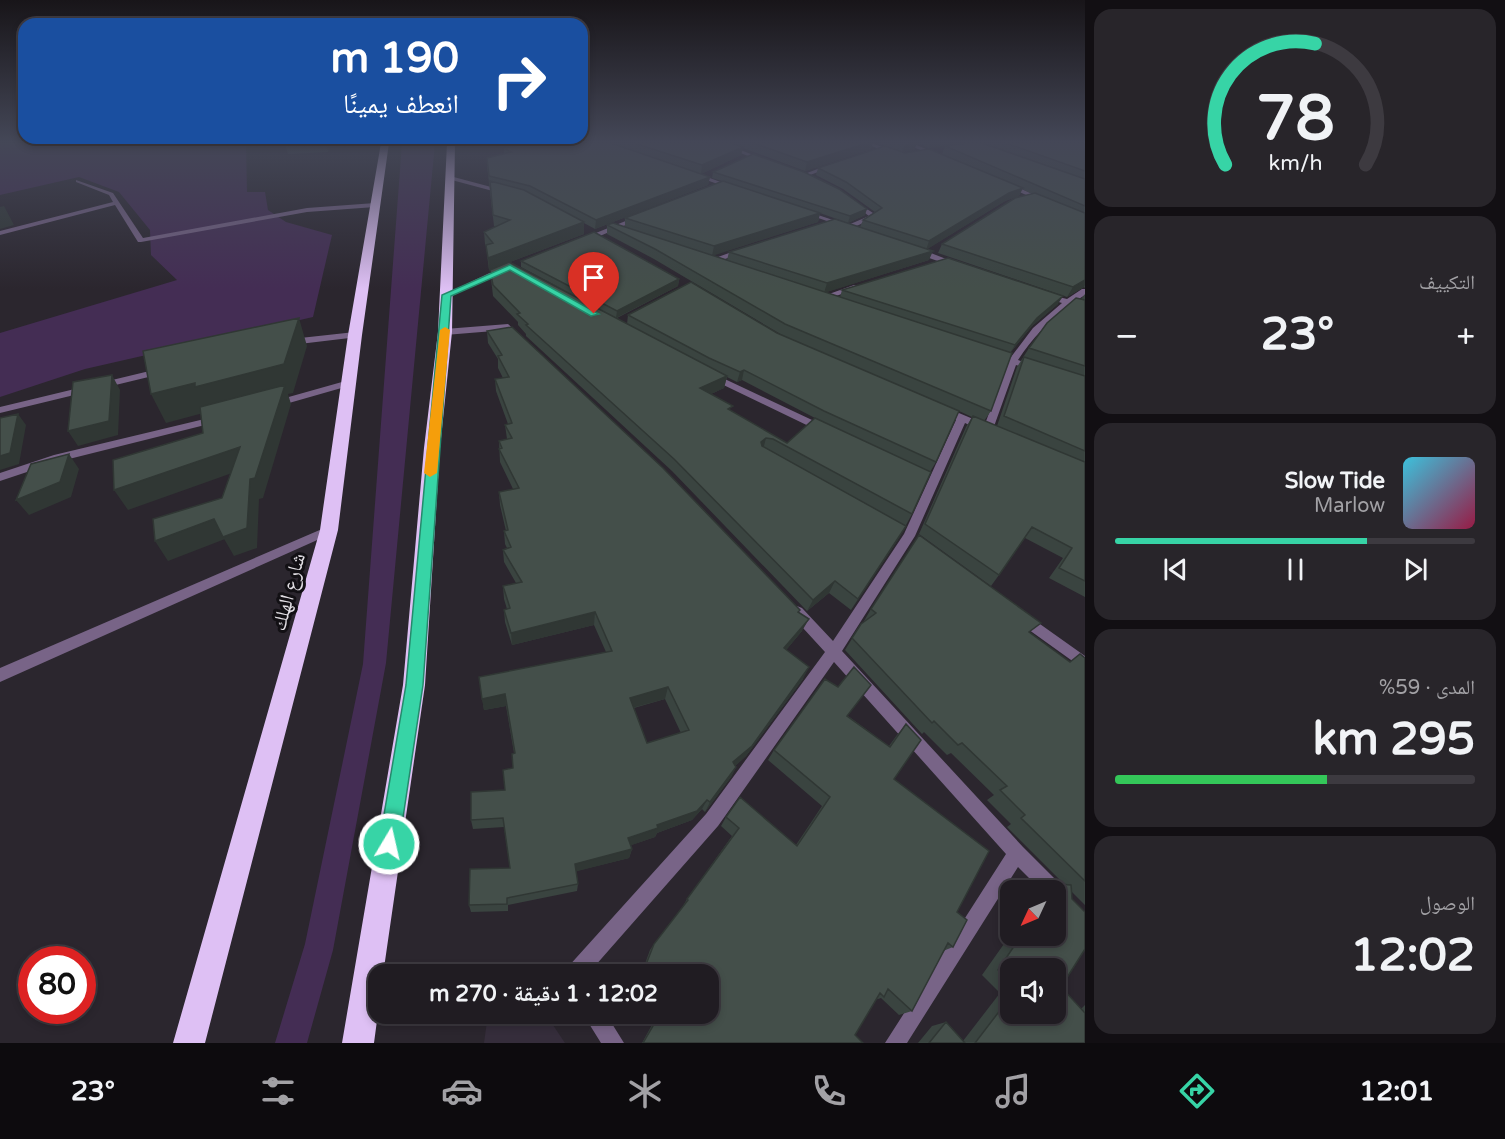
<!DOCTYPE html>
<html lang="ar">
<meta charset="utf-8">
<style>
:root{--surface:#201c22;--page:#28252a;--text:#f1f3f6;--muted:#a2a1a5;--line:#3d3a40;--accent:#37d4a6}
body{margin:0;font-family:"Varela Round","Noto Naskh Arabic",sans-serif;background:var(--page);color:var(--text);direction:rtl;height:100vh;display:flex;flex-direction:column;font-size:22px;white-space:nowrap}
*{box-sizing:border-box;margin:0}
p{font-size:20px;color:var(--muted)}
.icon{flex:none;width:33px;height:33px;fill:none;stroke:currentColor;stroke-width:2;stroke-linecap:round;stroke-linejoin:round}
.map{position:relative;flex:1;overflow:hidden;direction:ltr}
.drawer{display:flex;flex-direction:column;gap:9px;padding:9px;background:#120f13;width:420px}
.drawer>*{flex:none}
.guide{position:absolute;left:18px;top:18px;width:570px;height:126px;border-radius:18px;box-shadow:0 3px 9px #0003,0 0 0 2px var(--line);direction:rtl;background:#1a4fa0;color:#fff;overflow:hidden}
.needle{width:39px;rotate:226deg}
.fabs{position:absolute;left:1000px;top:880px;display:grid;gap:12px}
.fabs a{display:grid;place-items:center;width:66px;height:66px;border-radius:12px;background:var(--surface);box-shadow:0 3px 9px #0003,0 0 0 2px var(--line);font-size:30px}
.speed{position:absolute;left:18px;top:946px;display:flex;gap:12px;font-size:30px;font-weight:700;text-align:center}
.speed>*{display:grid;place-content:center;width:78px;height:78px;border-radius:50%;background:var(--surface);box-shadow:0 3px 9px #0003,0 0 0 2px var(--line);line-height:1}
.speed .limit{border:9px solid #d22;background:#fff;color:#111}
.pin{position:absolute;display:grid;place-items:center;width:51px;height:51px;color:#fff;margin:-62px -26px;border-radius:50% 50% 50% 0;rotate:-45deg;box-shadow:0 0 6px #0007}
.pin .icon{rotate:45deg}
.me{position:absolute;width:66px;margin:-33px;rotate:9deg;stroke-linejoin:round;filter:drop-shadow(0 0 4px #0008)}
.turn{display:flex;align-items:center;gap:21px;height:126px;padding:0 30px;font-size:27px}
.turn .icon{width:78px;height:78px;stroke-width:2.5}
.turn b{display:block;font-size:42px;line-height:51px}
.big{font-size:45px;font-weight:800;line-height:1.1}
.drawer .tile{flex:1;display:flex;flex-direction:column;justify-content:center;gap:9px;min-width:0;padding:0 21px;border-radius:18px;background:var(--page)}
.drawer .dial{align-items:center;gap:0}
.dial svg{height:156px;overflow:visible;fill:none;stroke:var(--line);stroke-width:7;stroke-linecap:round;text-anchor:middle}
.dial text{fill:var(--text);stroke:none}
.song{display:flex;align-items:center;gap:18px}
.cover{width:72px;height:72px;border-radius:9px;background:linear-gradient(135deg,hsl(190 70% 55%),hsl(340 70% 35%))}
.played{height:6px;border-radius:3px;background:linear-gradient(90deg,var(--accent) 70%,var(--line) 70%)}
.keys{display:flex;justify-content:space-around;direction:ltr}
.heat{display:flex;justify-content:space-between;align-items:center;font-size:33px;direction:ltr}
.charge{height:9px;border-radius:4px;background:linear-gradient(90deg,#34c759 59%,var(--line) 0)}
.trip{position:absolute;left:368px;top:964px;width:351px;height:60px;border-radius:18px;background:var(--surface);box-shadow:0 3px 9px #0003,0 0 0 2px var(--line);font-weight:800;line-height:60px;text-align:center;direction:rtl}
.dock{display:flex;height:96px;justify-content:space-around;align-items:center;background:#0d0b0e;color:var(--muted)}
.dock .icon{width:42px;height:42px}
.dock .on{color:var(--accent)}
.dock b{font-size:27px;color:var(--text)}
main{display:flex;flex:1;min-height:0}
.map>svg:first-child{display:block}
</style>
<main>
<section class="drawer">
<div class="tile dial"><svg viewBox="0 0 100 80">
<path d="M14 69A42 42 0 1 1 86 69"/>
<path d="M14 69A42 42 0 0 1 60 7" stroke="#37d4a6"/>
<text x="50" y="56" font-size="32" font-weight="700">78</text>
<text x="50" y="72" font-size="11">km/h</text>
</svg></div>
<div class="tile"><p>التكييف</p>
<div class="heat"><a>−</a><b class="big">23°</b><a>+</a></div>
</div>
<div class="tile">
<div class="song"><i class="cover"></i><div><b>Slow Tide</b><p>Marlow</p></div></div>
<div class="played"></div>
<div class="keys"><svg class="icon" aria-label="previous" viewBox="0 0 24 24"><path d="M18 5L8 12l10 7zM5 5v14"/></svg><svg class="icon" aria-label="pause" viewBox="0 0 24 24"><path d="M8 5v14M16 5v14"/></svg><svg class="icon" aria-label="next" viewBox="0 0 24 24"><path d="M6 5l10 7-10 7zM19 5v14"/></svg></div>
</div>
<div class="tile"><p>المدى · 59%</p><b class="big">295 km</b><div class="charge"></div></div>
<div class="tile"><p>الوصول</p><b class="big">12:02</b></div>
</section>
<div class="map">
<svg width="1085" height="1043" viewBox="0 0 1085 1043">
<rect width="100%" height="100%" fill="#2b262e"/>
<path fill="#352d3b" d="M 488,1014 L 547,1016 L 565,1043 L 484,1043 Z"/>
<path fill="#442d54" d="M 0,143 L 246,143 L 247,192 L 265,192 L 268,210 L 286,222 L 332,235 L 313,317 L 85,369 L 0,397 L 0,333 L 177,280 L 151,255 L 150,230 L 119,192 L 79,177 L 0,195 Z
M 402,143 L 435,143 L 386,663 L 333,950 L 307,1043 L 275,1043 L 305,944 L 363,664 Z"/>
<g fill="none" stroke-linecap="round" stroke-linejoin="round">
<path fill="#786487" fill-rule="evenodd" d="M 76,180 L 113,193 L 143,238 L 307,208 L 375,203 L 378,205 L 375,207 L 307,212 L 141,242 L 138,242 L 115,205 L 0,235 L 0,231 L 113,202 L 109,195 L 76,182 Z
M 329,526 L 333,527 L 335,530 L 333,533 L 0,682 L 0,668 Z"/>
<path fill="#786487" fill-rule="evenodd" d="M 715,143 L 723,143 L 766,160 L 761,161 Z
M 864,143 L 872,143 L 897,153 L 892,154 Z
M 904,143 L 912,143 L 942,156 L 937,157 Z
M 833,163 L 835,166 L 807,176 L 802,175 Z
M 692,173 L 696,173 L 737,188 L 732,189 L 692,175 Z
M 450,176 L 506,191 L 507,192 L 504,194 L 448,179 Z
M 1008,183 L 1046,200 L 1047,201 L 1042,202 L 1006,186 Z
M 855,201 L 876,215 L 876,217 L 850,229 L 801,212 L 806,211 L 848,225 L 869,216 L 853,204 L 853,202 Z
M 638,216 L 641,218 L 640,219 L 588,241 L 581,239 Z
M 912,248 L 918,248 L 959,264 L 952,266 L 912,252 Z
M 740,249 L 747,251 L 714,263 L 707,261 Z
M 500,268 L 507,270 L 450,297 L 443,295 Z
M 854,285 L 861,287 L 825,300 L 818,298 Z
M 1082,289 L 1085,289 L 1085,295 L 1074,302 L 1085,305 L 1085,310 L 1069,306 C 1049,321 1032,338 1018,360 L 1040,368 L 1035,371 L 1016,365 L 992,432 L 984,432 L 965,423 L 915,536 L 842,651 L 1023,847 L 1061,885 L 1064,891 L 1061,897 L 1056,900 L 1056,891 L 1042,891 L 1018,867 L 907,1043 L 885,1043 L 1006,854 L 834,662 L 718,826 L 587,975 L 564,975 L 567,968 L 706,814 L 825,652 L 792,616 L 790,612 L 792,608 L 797,606 L 802,608 L 833,641 L 904,534 L 956,420 L 939,412 L 939,408 L 947,408 L 985,424 L 1008,362 L 992,357 L 992,353 L 1011,357 L 1033,328 L 1062,303 L 1042,297 L 1042,293 L 1067,299 Z
M 508,324 L 522,337 L 522,341 L 516,341 L 506,330 L 445,335 L 441,332 L 445,329 Z
M 355,332 L 358,333 L 358,337 L 291,345 L 287,342 L 291,339 Z
M 162,368 L 165,369 L 165,373 L 0,413 L 0,407 Z
M 712,373 L 827,427 L 828,429 L 827,431 L 819,431 L 709,378 L 709,374 Z
M 349,380 L 354,383 L 352,385 L 275,407 L 270,404 L 271,402 Z
M 217,416 L 221,417 L 221,421 L 57,462 L 0,481 L 0,473 L 54,455 Z
M 1023,612 L 1085,656 L 1085,670 L 1018,622 L 1016,618 L 1018,614 Z
M 583,1014 L 606,1014 L 624,1043 L 601,1043 Z"/>
<path fill="#dec0f4" fill-rule="evenodd" d="M 381,143 L 389,143 L 362,335 L 338,530 L 205,1043 L 173,1043 L 320,530 L 348,335 Z
M 447,143 L 455,143 L 452,332 L 440,448 L 425,685 L 383,975 L 378,975 L 378,1013 L 374,1043 L 342,1043 L 403,685 L 424,448 L 438,332 Z"/>
</g>
<path fill="#3a4440" fill-rule="evenodd" d="M 285,143 L 331,143 L 328,152 L 288,154 Z
M 531,143 L 873,143 L 871,149 L 805,171 L 743,148 L 741,155 L 701,174 L 710,177 L 708,185 L 595,229 L 584,223 L 584,234 L 510,262 L 570,293 L 521,267 L 521,261 L 679,279 L 678,286 L 617,318 L 627,324 L 628,315 L 777,333 L 782,335 L 654,259 L 607,234 L 607,225 L 625,227 L 625,218 L 722,181 L 712,178 L 713,172 L 865,215 L 848,223 L 820,213 L 818,222 L 713,255 L 727,260 L 729,252 L 860,227 L 863,220 L 875,212 L 843,189 L 816,175 L 818,168 L 905,153 L 966,165 L 942,154 L 945,146 L 968,143 L 1085,143 L 1085,288 L 1084,287 L 1067,297 L 938,253 L 942,244 L 1032,194 L 1022,189 L 1019,196 L 1005,201 L 927,249 L 929,260 L 826,292 L 840,297 L 842,290 L 1058,304 L 1032,326 L 1011,352 L 991,411 L 984,421 L 997,426 L 1017,367 L 1029,348 L 1081,299 L 1085,294 L 1085,597 L 1049,578 L 1063,558 L 1025,538 L 999,575 L 991,586 L 919,534 L 966,427 L 972,417 L 959,411 L 936,462 L 930,472 L 912,514 L 899,538 L 851,610 L 829,593 L 807,611 L 672,471 L 526,336 L 526,334 L 518,325 L 518,322 L 493,296 L 490,270 L 493,269 L 489,270 L 486,246 L 485,244 L 484,232 L 496,227 L 494,226 L 487,166 L 504,153 L 504,148 ZM 727,377 L 737,382 L 742,380 L 815,418 L 787,443 L 731,411 L 711,394 L 724,388 Z
M 878,143 L 917,143 L 914,150 L 902,152 Z
M 917,143 L 961,143 L 929,148 Z
M 487,331 L 800,610 L 799,612 L 802,631 L 786,650 L 803,679 L 746,756 L 735,766 L 736,767 L 731,777 L 705,812 L 702,809 L 692,820 L 657,833 L 655,837 L 631,845 L 632,849 L 629,858 L 576,871 L 578,884 L 577,891 L 508,905 L 508,911 L 471,912 L 469,905 L 510,868 L 504,827 L 473,829 L 471,820 L 505,790 L 513,768 L 514,753 L 506,706 L 484,710 L 479,677 L 606,652 L 594,625 L 512,645 L 505,622 L 504,610 L 507,609 L 504,599 L 503,586 L 516,583 L 504,562 L 503,550 L 507,548 L 505,544 L 504,531 L 506,531 L 500,505 L 499,492 L 513,489 L 500,462 L 499,441 L 507,439 L 505,425 L 508,424 L 496,391 L 495,379 L 503,378 L 498,368 L 498,359 L 488,343 ZM 665,699 L 681,733 L 647,743 L 634,708 Z
M 871,609 L 1031,633 L 1070,662 L 1085,658 L 1085,905 L 1071,891 L 1061,987 L 1081,1009 L 1085,1005 L 1085,1043 L 918,1043 L 932,1026 L 946,1022 L 963,1041 L 1000,993 L 982,975 L 1011,934 L 1011,936 L 1056,936 L 1056,891 L 1043,891 L 1057,884 L 1065,885 L 1007,827 L 1011,824 L 987,800 L 994,795 L 951,753 L 947,755 L 924,732 L 922,734 L 845,650 L 861,624 L 865,622 L 864,621 ZM 1011,969 L 1056,1014 L 1011,1014 Z
M 848,716 L 889,746 L 897,735 L 906,724 L 894,779 L 957,912 L 953,947 L 943,951 L 912,1011 L 899,1015 L 881,998 L 875,1000 L 855,1035 L 863,1043 L 642,1043 L 658,1014 L 708,1014 L 708,975 L 646,975 L 642,972 L 650,950 L 654,944 L 683,907 L 683,906 L 687,899 L 732,836 L 721,826 L 726,817 L 796,845 L 822,806 L 768,760 L 774,750 Z"/>
<path fill="#303734" d="M 326,143 L 331,143 L 328,152 Z
M 867,143 L 873,143 L 871,149 L 805,171 L 807,162 Z
M 911,143 L 917,143 L 914,150 L 902,152 L 905,144 Z
M 931,143 L 961,143 L 929,148 Z
M 743,147 L 741,155 L 701,174 L 702,165 Z
M 710,177 L 708,185 L 595,229 L 596,220 Z
M 1023,188 L 1019,196 L 1005,201 L 926,250 L 929,241 L 1009,193 Z
M 4,206 L 14,225 L 0,229 L 0,207 Z
M 867,209 L 865,215 L 848,223 L 850,216 Z
M 820,213 L 818,222 L 712,256 L 714,246 Z
M 584,222 L 584,234 L 489,270 L 488,258 Z
M 933,251 L 929,260 L 824,293 L 827,283 Z
M 679,279 L 678,286 L 616,318 L 617,311 Z
M 1085,280 L 1085,285 L 1084,287 L 1067,297 L 1073,287 Z
M 1063,296 L 1058,304 L 1032,326 L 1010,353 L 1015,345 L 1037,318 Z
M 299,318 L 307,346 L 293,393 L 288,394 L 291,404 L 263,498 L 259,499 L 257,548 L 234,556 L 223,537 L 250,479 L 281,396 L 207,412 L 166,423 L 151,394 Z
M 744,370 L 742,380 L 737,382 L 740,372 Z
M 112,375 L 120,390 L 118,435 L 78,446 L 68,431 Z
M 727,376 L 724,388 L 698,400 L 700,388 Z
M 18,414 L 26,425 L 19,464 L 0,470 L 0,456 Z
M 766,438 L 763,450 L 761,442 Z
M 240,447 L 249,467 L 128,510 L 114,490 Z
M 69,454 L 79,469 L 71,497 L 29,515 L 16,500 Z
M 214,519 L 225,539 L 168,561 L 155,541 Z
M 906,526 L 899,538 L 851,610 L 858,599 Z
M 835,581 L 829,593 L 807,611 L 813,600 Z
M 595,612 L 594,625 L 512,645 L 511,633 Z
M 809,619 L 802,631 L 778,660 L 784,648 Z
M 809,667 L 803,679 L 746,756 L 728,773 L 733,762 Z
M 668,687 L 665,699 L 628,709 L 630,698 Z
M 505,694 L 506,706 L 484,710 L 482,699 Z
M 736,767 L 731,777 L 705,812 L 710,802 Z
M 707,800 L 702,809 L 692,820 L 657,833 L 655,837 L 626,847 L 628,838 Z
M 632,849 L 629,858 L 574,872 L 575,864 Z"/>
<path fill="#444f4a" stroke="#303734" stroke-width="1.5" fill-rule="evenodd" d="M 531,143 L 611,143 L 710,177 L 596,220 L 530,186 L 489,176 L 487,158 L 511,152 L 504,148 Z
M 634,143 L 731,143 L 743,147 L 702,165 Z
M 753,143 L 867,143 L 807,162 Z
M 968,143 L 982,143 L 1085,179 L 1085,206 L 945,146 Z
M 1006,143 L 1085,143 L 1085,171 Z
M 885,146 L 905,153 L 929,149 L 1023,188 L 1009,193 L 929,241 L 863,220 L 882,208 L 846,182 L 818,168 Z
M 753,154 L 804,172 L 839,189 L 867,209 L 850,216 L 713,172 Z
M 490,181 L 524,190 L 584,222 L 488,258 L 486,245 L 493,243 L 484,232 L 510,220 L 493,215 Z
M 723,181 L 820,213 L 714,246 L 625,218 Z
M 1035,193 L 1085,213 L 1085,280 L 1073,287 L 942,244 L 1015,198 Z
M 835,219 L 933,251 L 827,283 L 729,252 Z
M 613,223 L 1012,353 L 991,411 L 785,324 L 655,249 L 607,225 Z
M 594,232 L 679,279 L 617,311 L 521,261 Z
M 948,258 L 1063,296 L 1037,318 L 1015,345 L 842,290 Z
M 509,262 L 727,376 L 700,388 L 733,406 L 728,409 L 787,443 L 815,418 L 931,472 L 912,514 L 773,439 L 766,438 L 761,442 L 762,446 L 906,526 L 858,599 L 835,581 L 813,600 L 674,459 L 526,325 L 528,324 L 517,314 L 520,313 L 493,285 L 490,270 Z
M 691,282 L 777,333 L 959,411 L 936,462 L 824,411 L 744,370 L 740,372 L 709,358 L 628,315 Z
M 1076,298 L 1085,300 L 1085,366 L 1029,348 L 1047,323 Z
M 299,318 L 284,364 L 195,387 L 195,383 L 151,394 L 143,351 Z
M 512,327 L 663,468 L 800,610 L 798,612 L 809,619 L 784,648 L 809,667 L 752,746 L 733,762 L 736,767 L 710,802 L 707,800 L 697,811 L 657,825 L 658,828 L 628,838 L 632,849 L 575,864 L 578,884 L 507,898 L 507,904 L 469,905 L 470,869 L 510,868 L 503,818 L 471,820 L 471,792 L 505,790 L 503,770 L 513,768 L 512,754 L 515,753 L 505,694 L 482,699 L 479,677 L 612,651 L 595,612 L 511,633 L 504,610 L 510,608 L 503,586 L 522,582 L 503,550 L 511,547 L 504,531 L 508,530 L 499,492 L 519,488 L 499,449 L 502,448 L 499,441 L 512,438 L 505,425 L 512,423 L 495,379 L 509,377 L 498,356 L 502,355 L 487,331 ZM 668,687 L 689,730 L 647,743 L 630,698 Z
M 1024,357 L 1085,376 L 1085,451 L 1004,416 Z
M 112,375 L 109,421 L 68,431 L 73,382 Z
M 285,385 L 255,478 L 250,479 L 247,528 L 223,537 L 214,519 L 155,541 L 153,519 L 222,498 L 240,447 L 114,490 L 113,460 L 203,433 L 200,407 Z
M 18,414 L 10,453 L 0,456 L 0,418 Z
M 973,416 L 1085,462 L 1085,581 L 1059,568 L 1072,548 L 1032,527 L 999,575 L 925,524 Z
M 69,454 L 60,482 L 16,500 L 31,464 Z
M 919,535 L 1041,623 L 1029,632 L 1070,662 L 1080,654 L 1085,658 L 1085,881 L 1021,818 L 1025,815 L 1000,790 L 1007,786 L 962,743 L 958,745 L 934,721 L 932,723 L 852,638 L 861,624 L 876,613 L 871,609 Z
M 854,667 L 871,685 L 847,716 L 890,747 L 906,724 L 921,740 L 894,779 L 989,851 L 957,912 L 967,920 L 953,947 L 948,943 L 912,1011 L 888,989 L 884,997 L 880,993 L 855,1035 L 863,1043 L 643,1043 L 660,1014 L 708,1014 L 708,975 L 657,975 L 645,967 L 654,944 L 688,900 L 687,899 L 739,828 L 726,817 L 740,797 L 797,846 L 830,797 L 774,750 L 825,679 L 838,687 Z
M 1057,884 L 1071,885 L 1072,899 L 1085,912 L 1085,949 L 1061,987 L 1085,1013 L 1085,1043 L 975,1043 L 1011,996 L 1011,1014 L 1056,1014 L 1056,969 L 1011,969 L 1011,982 L 998,970 L 1021,936 L 1056,936 L 1056,891 L 1052,891 Z
M 946,1022 L 965,1043 L 929,1043 Z"/>
<linearGradient id="sky" x2="0" y2="1"><stop stop-color="#181519"/><stop offset="0.49" stop-color="#444757"/><stop offset="1" stop-color="#444757" stop-opacity="0"/></linearGradient>
<rect width="1085" height="289" fill="url(#sky)"/>
<path fill="#37d4a6" stroke="#248a6c" stroke-width="1.5" d="M 510,265 L 599,314 L 591,316 L 510,270 L 451,296 L 423,685 L 399,844 L 396,851 L 389,854 L 382,851 L 379,844 L 406,685 L 442,295 Z"/>
<path fill="#f59e0b" d="M 445,327 L 450,330 L 437,473 L 430,477 L 424,473 L 440,330 Z"/>
<g text-anchor="middle" dominant-baseline="central" stroke-width="6" stroke-linejoin="round" paint-order="stroke">
<g font-size="20" fill="#e2dfe4" stroke="#121014">
<text transform="translate(289 592) rotate(-75)">شارع الهلك</text>
</g>
</g>
</svg>
<div class="fabs">
<a><svg class="needle" viewBox="-14 -14 28 28"><path d="M0-13l5 13h-10z" fill="#e53935"/><path d="M0 13l5-13h-10z" fill="#a2a1a5"/></svg></a>
<a><svg class="icon" aria-label="sound" viewBox="0 0 24 24"><path d="M4 9h4l5-4v14l-5-4H4zM17 9q2 3 0 6"/></svg></a>
</div>
<div class="speed"><div class="limit">80</div></div>
<div class="pin" style="left:594px;top:314px;background:#d93025"><svg class="icon" aria-label="arrive" viewBox="0 0 24 24"><path d="M6 21V4h12l-3 4 3 4H6"/></svg></div>
<svg class="me" style="left:389px;top:844px" viewBox="-20 -20 40 40"><circle r="17" fill="#37d4a6" stroke="#fff" stroke-width="3"/><path d="M0-11L8 9 0 5-8 9z" fill="#fff"/></svg>
<div class="trip">12:02 · 1 دقيقة · 270 m</div>
<div class="guide">
<div class="turn"><svg class="icon" aria-label="right" viewBox="0 0 24 24"><path d="M7 20v-9h11M14 6l5 5-5 5"/></svg><div><b>190 m</b>انعطف يمينًا</div></div>
</div>
</div>
</main>
<nav class="dock">
<b>12:01</b>
<svg class="icon on" aria-label="directions" viewBox="0 0 24 24"><path d="M12 3l9 9-9 9-9-9zM9 14v-3h6M13 9l2 2-2 2"/></svg>
<svg class="icon" aria-label="music" viewBox="0 0 24 24"><path d="M9 18V5l10-2v13"/><circle cx="6" cy="18" r="3"/><circle cx="16" cy="16" r="3"/></svg>
<svg class="icon" aria-label="phone" viewBox="0 0 24 24"><path d="M5 4h4l2 5-3 2q2 4 5 5l2-3 5 2v4C11 20 4 13 5 4z"/></svg>
<svg class="icon" aria-label="climate" viewBox="0 0 24 24"><path d="M12 3v18M4 7l16 10M4 17L20 7"/></svg>
<svg class="icon" aria-label="car" viewBox="0 0 24 24"><path d="M5 17H2v-5l4-1 3-4h7l3 4 3 1v5h-3M9 17h6M6 11h13"/><circle cx="7" cy="17" r="2"/><circle cx="17" cy="17" r="2"/></svg>
<svg class="icon" aria-label="filters" viewBox="0 0 24 24"><path d="M4 7h16M4 17h16"/><circle cx="9" cy="7" r="2"/><circle cx="15" cy="17" r="2"/></svg>
<b>23°</b>
</nav>
